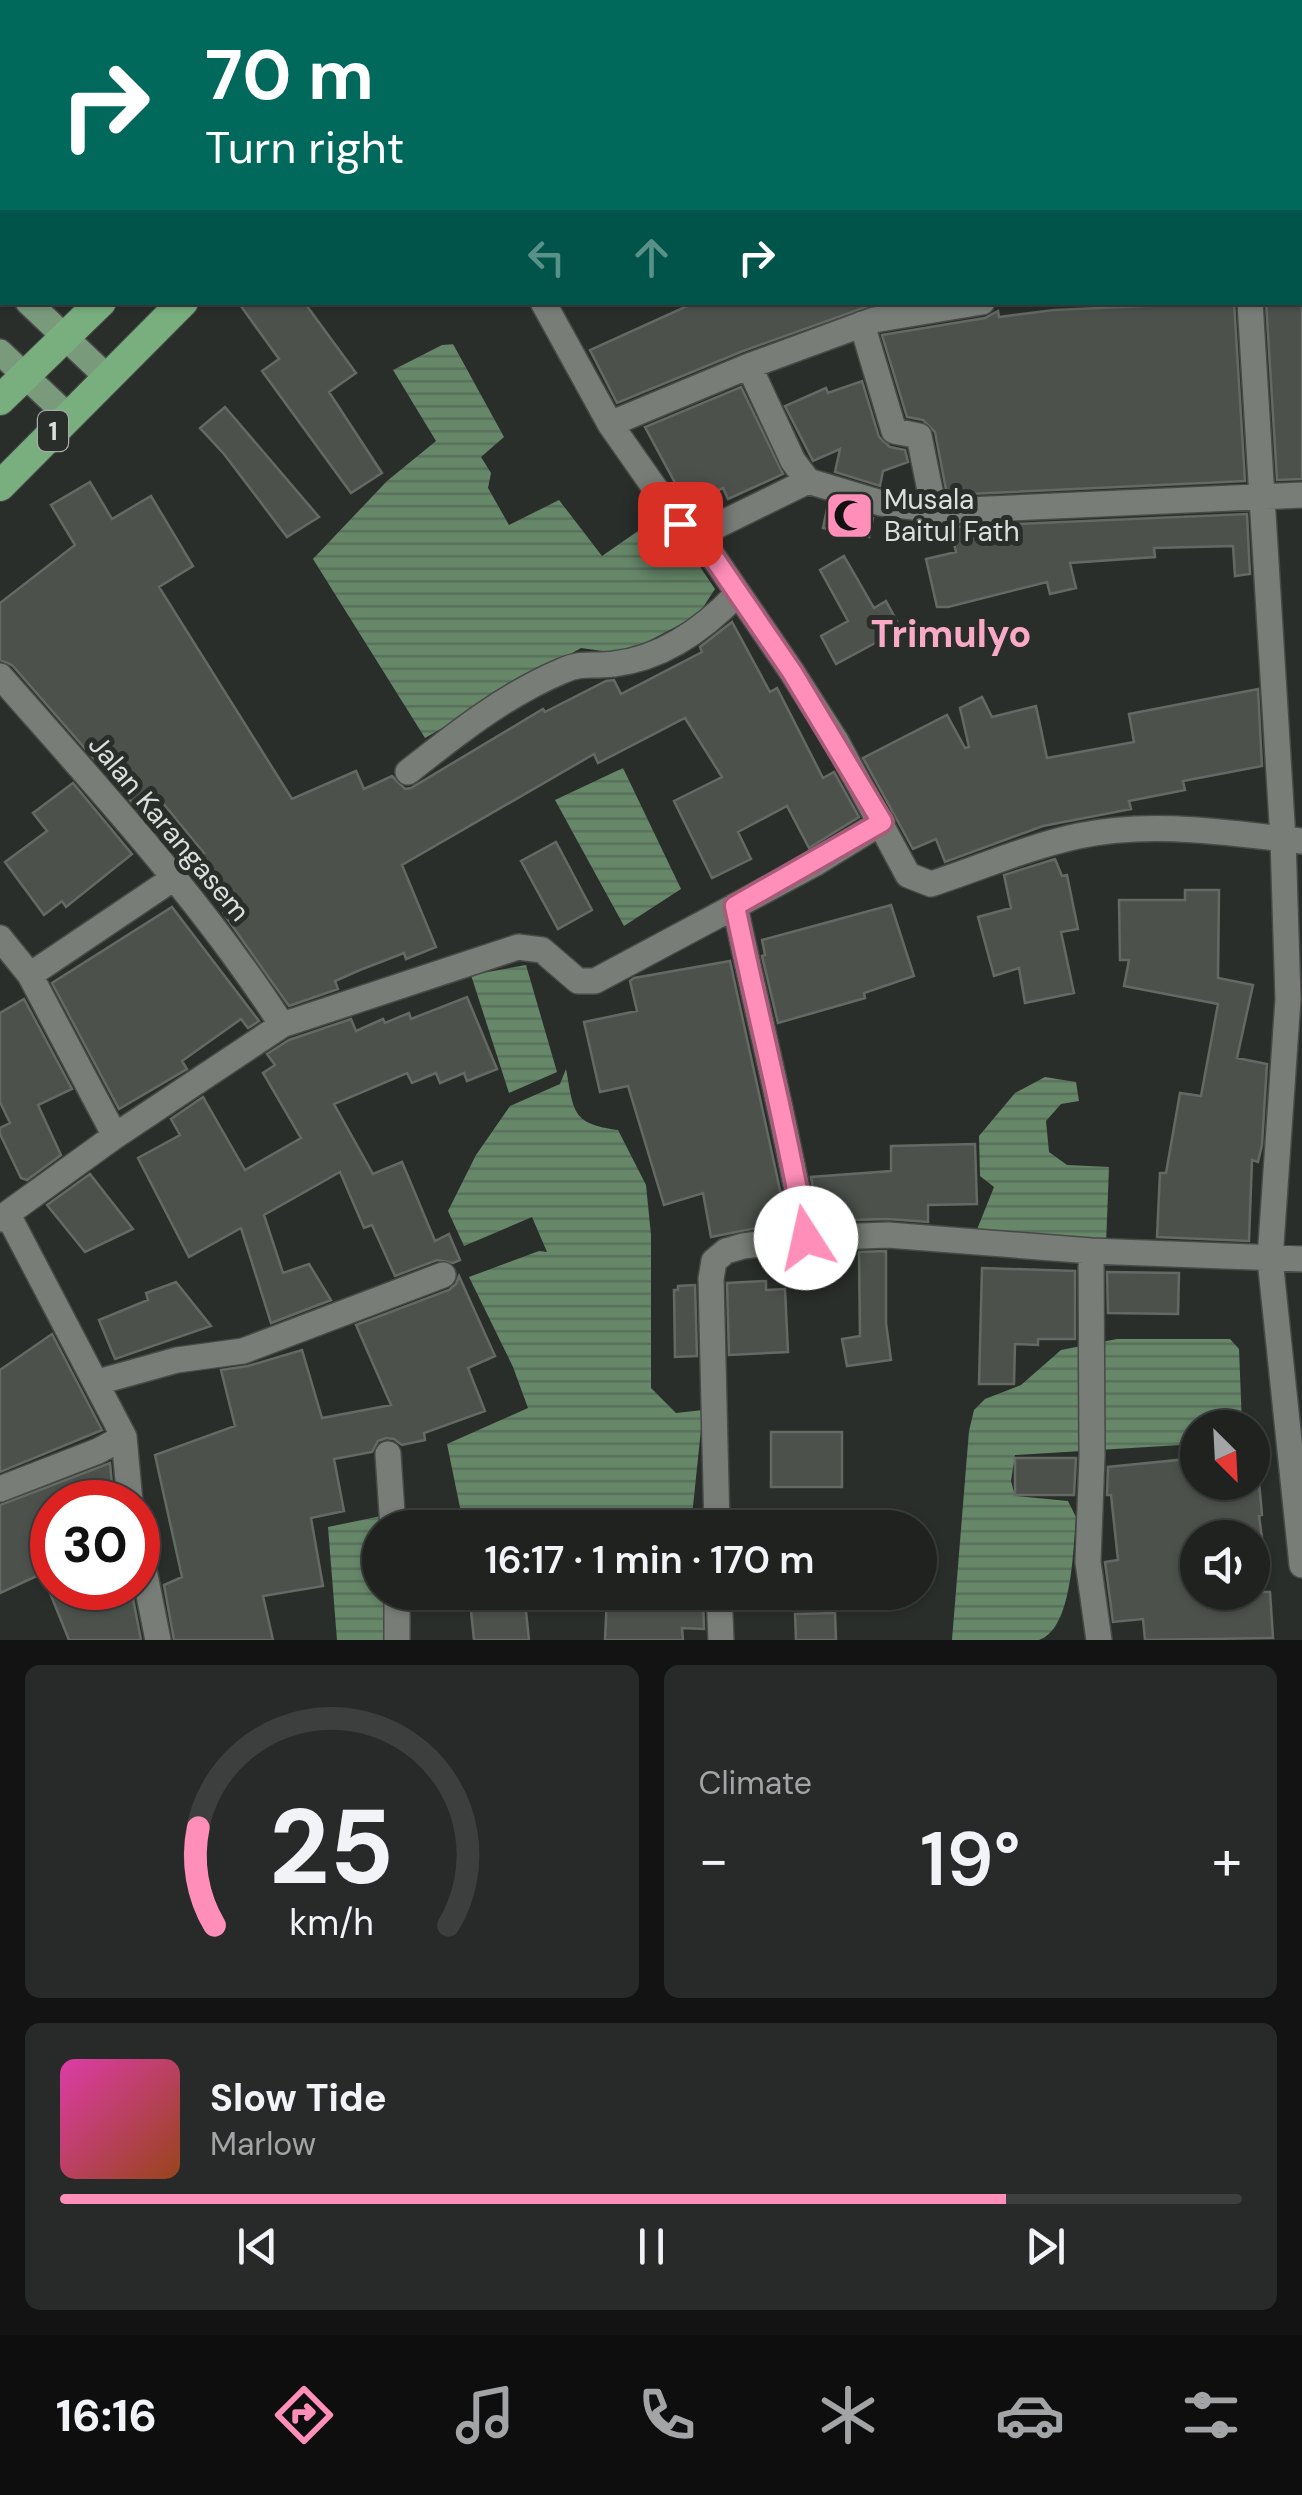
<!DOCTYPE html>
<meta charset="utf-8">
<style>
:root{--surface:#202220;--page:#282a29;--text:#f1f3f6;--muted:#a2a4a5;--line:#3d3f3e;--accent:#ff8eb9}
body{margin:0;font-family:"DM Sans",sans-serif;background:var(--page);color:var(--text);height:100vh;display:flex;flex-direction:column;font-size:38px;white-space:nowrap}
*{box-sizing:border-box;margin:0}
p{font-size:32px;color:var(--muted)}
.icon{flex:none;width:55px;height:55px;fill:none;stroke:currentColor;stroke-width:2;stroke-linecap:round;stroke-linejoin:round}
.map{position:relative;height:1640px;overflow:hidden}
.side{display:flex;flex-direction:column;gap:25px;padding:25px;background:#121312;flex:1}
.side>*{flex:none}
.top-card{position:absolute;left:0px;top:0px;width:1302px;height:305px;box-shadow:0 2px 8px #0004,0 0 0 2px var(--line);background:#00695c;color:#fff;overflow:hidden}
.needle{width:65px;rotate:156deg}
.controls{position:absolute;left:1180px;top:1410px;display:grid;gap:20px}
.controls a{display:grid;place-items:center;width:90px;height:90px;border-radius:50%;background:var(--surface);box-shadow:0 2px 8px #0004,0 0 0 2px var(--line);font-size:50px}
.speed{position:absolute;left:30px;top:1480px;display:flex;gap:20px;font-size:50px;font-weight:700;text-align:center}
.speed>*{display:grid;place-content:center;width:130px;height:130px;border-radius:50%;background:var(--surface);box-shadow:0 2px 8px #0004,0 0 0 2px var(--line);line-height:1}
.speed .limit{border:15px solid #d22;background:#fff;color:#111}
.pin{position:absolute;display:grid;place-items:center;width:85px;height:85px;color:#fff;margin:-42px;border-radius:20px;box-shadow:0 5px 15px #0006}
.me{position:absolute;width:110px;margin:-55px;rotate:350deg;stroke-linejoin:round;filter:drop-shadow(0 0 8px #0008)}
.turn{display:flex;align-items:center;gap:35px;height:210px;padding:0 40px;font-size:45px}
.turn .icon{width:130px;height:130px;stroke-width:2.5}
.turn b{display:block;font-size:70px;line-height:85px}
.lanes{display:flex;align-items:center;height:95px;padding:0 40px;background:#0003;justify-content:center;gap:50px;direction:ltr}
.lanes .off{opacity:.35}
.big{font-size:75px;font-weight:600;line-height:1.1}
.side .widget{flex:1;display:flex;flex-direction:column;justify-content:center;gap:15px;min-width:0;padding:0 35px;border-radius:15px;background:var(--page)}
.side .dial{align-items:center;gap:0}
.dial svg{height:260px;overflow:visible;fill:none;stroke:var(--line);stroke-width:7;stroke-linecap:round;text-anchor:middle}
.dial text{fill:var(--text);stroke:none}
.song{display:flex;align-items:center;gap:30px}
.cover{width:120px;height:120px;border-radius:15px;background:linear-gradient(135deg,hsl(320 70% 55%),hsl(20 70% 35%))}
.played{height:10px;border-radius:5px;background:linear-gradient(90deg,var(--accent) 80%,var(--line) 80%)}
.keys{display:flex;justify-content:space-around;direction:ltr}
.heat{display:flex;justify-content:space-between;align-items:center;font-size:55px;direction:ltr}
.side .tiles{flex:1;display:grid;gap:25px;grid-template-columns:1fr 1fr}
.widget:last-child{grid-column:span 2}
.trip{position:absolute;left:362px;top:1510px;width:575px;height:100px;border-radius:50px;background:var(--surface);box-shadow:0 2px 8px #0004,0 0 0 2px var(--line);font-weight:600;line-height:100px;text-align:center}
.menu{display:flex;height:160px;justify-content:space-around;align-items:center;background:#0d0e0d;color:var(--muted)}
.menu .icon{width:70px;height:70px}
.menu .on{color:var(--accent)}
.menu b{font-size:45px;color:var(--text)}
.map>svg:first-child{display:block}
</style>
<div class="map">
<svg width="1302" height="1640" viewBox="0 0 1302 1640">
<defs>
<pattern id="water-rules" width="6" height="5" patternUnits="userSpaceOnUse" patternTransform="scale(2.5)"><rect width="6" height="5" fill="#668869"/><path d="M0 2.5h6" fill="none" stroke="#59705b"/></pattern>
</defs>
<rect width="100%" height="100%" fill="#2a2e2a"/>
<path fill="url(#water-rules)" d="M 453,344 L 504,437 L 481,457 L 491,473 L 488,488 L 509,525 L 559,500 L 602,556 L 664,513 L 715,589 L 698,615 L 624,654 L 581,648 L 425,738 L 313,559 L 387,481 L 436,441 L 393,370 L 442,345 Z
M 623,768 L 681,889 L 624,926 L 555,800 Z
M 526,965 L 557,1072 L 509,1093 L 471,975 Z
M 566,1069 C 574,1111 571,1124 618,1130 L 646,1185 L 651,1235 L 651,1388 L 676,1413 L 703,1410 L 692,1516 L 652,1527 L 464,1527 L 447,1444 L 528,1408 L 513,1367 L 469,1277 L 539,1251 L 547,1252 L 532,1217 L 464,1246 L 448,1211 L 476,1155 L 510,1106 L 560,1084 Z
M 1045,1077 L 1076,1082 L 1079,1101 L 1061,1104 L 1046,1121 L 1049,1152 L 1067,1165 L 1109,1167 L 1106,1245 L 976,1232 L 994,1187 L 980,1176 L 979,1136 L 1015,1093 Z
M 1117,1339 L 1230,1339 L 1239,1349 L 1242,1425 L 1240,1427 L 1198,1428 L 1197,1444 L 1015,1455 L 1011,1481 L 1015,1496 L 1068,1501 L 1076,1517 C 1073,1547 1073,1629 1039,1640 C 1023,1640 972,1640 952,1640 L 969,1431 L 974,1410 L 985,1399 L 1021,1385 L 1061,1350 Z
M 381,1516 L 380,1592 L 388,1593 L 392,1640 L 337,1640 L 328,1527 Z"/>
<path fill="#4c514c" stroke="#646964" stroke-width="2.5" d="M 238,302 L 304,302 L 356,373 L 329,392 L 382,473 L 351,493 L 262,371 L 279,359 Z
M 696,302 L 880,302 L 743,351 L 617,403 L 590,350 Z
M 1144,302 L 1234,302 L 1245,481 L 947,495 L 935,432 L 923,420 L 907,417 L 882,335 L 985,318 L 998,311 L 999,317 L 1054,310 L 1144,306 Z
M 1266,302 L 1302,302 L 1302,479 L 1277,480 Z
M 862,381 L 879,437 L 890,447 L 905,450 L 908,462 L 883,471 L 880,486 L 835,472 L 840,449 L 813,461 L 785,406 L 826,388 L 828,393 Z
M 741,387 L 783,474 L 728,499 L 723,488 L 687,505 L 645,427 Z
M 225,407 L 319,517 L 287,537 L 224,454 L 200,428 Z
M 90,482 L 112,519 L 151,496 L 193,566 L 159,587 L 292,799 L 356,771 L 364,789 L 392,776 L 405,789 L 411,788 L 543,709 L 545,712 L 606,681 L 614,680 L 621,694 L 702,652 L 700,647 L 732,622 L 770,692 L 777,688 L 823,778 L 834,772 L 859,817 L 809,848 L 787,806 L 738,832 L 751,859 L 712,878 L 674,801 L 722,777 L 685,718 L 598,763 L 594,754 L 402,865 L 436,947 L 406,959 L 404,953 L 360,970 L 335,981 L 338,989 L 289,1006 L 226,917 L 194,858 L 204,853 L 162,802 L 144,816 L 12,665 L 0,660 L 0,603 L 75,545 L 51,505 Z
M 828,504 L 873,518 L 869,537 L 823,528 Z
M 1247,514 L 1250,574 L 1235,576 L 1233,546 L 1154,548 L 1155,557 L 1070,563 L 1076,588 L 1050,594 L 1047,582 L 948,607 L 937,607 L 926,559 L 956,552 L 950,527 Z
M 844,556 L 874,608 L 886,601 L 901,629 L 836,664 L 821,636 L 848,621 L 820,570 Z
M 1258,689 L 1262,766 L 1183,781 L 1185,790 L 1129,801 L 1131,809 L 1043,826 L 945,862 L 936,839 L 913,849 L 863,758 L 947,715 L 965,748 L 969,747 L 960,708 L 982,697 L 992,717 L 1036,706 L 1047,758 L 1134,742 L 1129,714 Z
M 73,783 L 132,854 L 66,907 L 62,901 L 44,915 L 5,862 L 47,831 L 33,813 Z
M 556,842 L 592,910 L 558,929 L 521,861 Z
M 1055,859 L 1062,876 L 1067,875 L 1078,929 L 1061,932 L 1074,993 L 1025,1003 L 1019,968 L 994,976 L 978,917 L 1011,908 L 1004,875 Z
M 1185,890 L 1219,890 L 1218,978 L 1253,985 L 1237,1058 L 1267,1064 L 1262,1145 L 1258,1162 L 1252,1160 L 1249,1241 L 1157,1237 L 1160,1173 L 1166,1173 L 1180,1093 L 1201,1096 L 1218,1004 L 1124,986 L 1129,960 L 1120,960 L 1119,900 L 1185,900 Z
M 891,905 L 914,976 L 864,993 L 865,998 L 778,1023 L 762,956 L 765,955 L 762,940 Z
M 172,907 L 259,1021 L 248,1028 L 241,1019 L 182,1061 L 187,1069 L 119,1109 L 52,983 Z
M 730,961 L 787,1222 L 711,1237 L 703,1193 L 664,1205 L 628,1086 L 600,1092 L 584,1022 L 637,1011 L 630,981 L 634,978 Z
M 467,997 L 497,1069 L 467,1081 L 464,1073 L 440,1083 L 436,1073 L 412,1083 L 407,1073 L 334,1104 L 373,1174 L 402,1162 L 435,1241 L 449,1234 L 460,1260 L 453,1263 L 437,1260 L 395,1276 L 372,1225 L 364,1228 L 340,1172 L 264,1215 L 283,1273 L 309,1264 L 331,1300 L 271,1323 L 241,1228 L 189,1257 L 138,1158 L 180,1135 L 171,1119 L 203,1097 L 245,1170 L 301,1138 L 263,1073 L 275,1065 L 267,1054 L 289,1040 L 351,1019 L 356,1031 L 383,1019 L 385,1023 L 409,1013 L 411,1019 Z
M 24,999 L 72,1089 L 38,1105 L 61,1155 L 27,1180 L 21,1178 L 0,1134 L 0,1128 L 10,1123 L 0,1102 L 0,1013 Z
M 975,1144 L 977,1204 L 928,1205 L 928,1222 L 888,1219 L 819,1221 L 811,1177 L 891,1171 L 891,1146 Z
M 90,1174 L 133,1229 L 85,1252 L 47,1205 Z
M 886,1251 L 886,1323 L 891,1360 L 847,1366 L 842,1339 L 860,1336 L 859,1252 Z
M 982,1268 L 1075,1271 L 1075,1339 L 1038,1339 L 1038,1345 L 1015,1344 L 1014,1384 L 979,1384 Z
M 1107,1272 L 1179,1273 L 1178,1314 L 1108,1313 Z
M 459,1276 L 495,1356 L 468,1368 L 485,1411 L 424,1433 L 425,1440 L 402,1445 L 394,1439 L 386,1438 L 378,1441 L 372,1452 L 334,1459 L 344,1511 L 311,1518 L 323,1586 L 263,1596 L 273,1640 L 174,1640 L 164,1585 L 182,1577 L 155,1455 L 235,1426 L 221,1370 L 248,1366 L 302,1350 L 322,1418 L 391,1405 L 356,1325 L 449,1290 L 456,1284 Z
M 766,1281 L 766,1290 L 785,1289 L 788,1352 L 729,1355 L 727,1283 Z
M 176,1282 L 211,1326 L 115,1359 L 99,1320 L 148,1300 L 146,1293 Z
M 695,1285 L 697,1356 L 675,1357 L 674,1290 L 678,1290 L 678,1286 Z
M 52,1334 L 102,1430 L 0,1472 L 0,1370 Z
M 771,1432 L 842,1432 L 842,1487 L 771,1487 Z
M 1015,1458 L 1076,1458 L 1074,1495 L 1015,1495 Z
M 1198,1458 L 1198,1482 L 1259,1482 L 1262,1515 L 1259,1516 L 1262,1538 L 1198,1538 L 1198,1592 L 1270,1592 L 1273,1638 L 1145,1640 L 1143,1619 L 1113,1622 L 1105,1562 L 1118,1560 L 1111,1495 L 1107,1495 L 1108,1467 Z
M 110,1463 L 113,1495 L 97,1502 L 52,1502 L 52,1569 L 0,1593 L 0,1505 Z
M 48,1588 L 131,1588 L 141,1640 L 69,1640 Z
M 469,1592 L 524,1592 L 529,1640 L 474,1640 Z
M 607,1596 L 703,1600 L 704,1629 L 682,1628 L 683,1640 L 605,1640 Z
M 835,1613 L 836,1640 L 796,1640 L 795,1614 Z"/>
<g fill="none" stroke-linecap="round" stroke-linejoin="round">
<defs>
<path id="minor" d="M 388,0 L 391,2
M 659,0 L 661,2
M 1254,2 L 1254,0
M 1300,16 L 1302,25
M 1300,266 L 1302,266
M 543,302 L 610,424 L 680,524 L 712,555 L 792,672 L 836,741 L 908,875 L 931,884 C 979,868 1028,847 1078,836 C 1152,820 1228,833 1302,841
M 1250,302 L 1283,839 L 1288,999 L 1270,1259 L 1302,1565
M 862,324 L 894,431 L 919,436 L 934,510
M 749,366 L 793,461 L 808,481 L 881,503 L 945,511 L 1302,495
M 610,424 L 749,366 L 874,320 L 982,302
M 694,537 L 808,481
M 0,676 C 98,788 201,899 282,1025
M 408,772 C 456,734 505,695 562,671 C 584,661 594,667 614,664 C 664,658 705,628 738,593
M 735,906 C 758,1017 787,1127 806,1238
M 0,938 L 30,975 L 115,1136
M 30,975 L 174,878
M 8,1215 L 124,1437 L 130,1502
M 0,1219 L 115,1136 L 282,1025 L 518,947 L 542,950 L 578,981 L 595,981 L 814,864 L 882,822
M 1091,1251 L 1092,1456 L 1088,1562 L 1099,1640
M 98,1382 L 177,1360 L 243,1351 L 443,1275
M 388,1454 L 393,1528
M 0,1489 L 98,1451 L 124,1437
M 717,1528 L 711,1279 L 714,1261 L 726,1251 L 743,1246 L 806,1238 L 888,1235 L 1091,1251 L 1302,1259
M 138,1540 L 158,1640
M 397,1592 L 397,1640
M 719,1592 L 721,1640"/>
<path id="major" d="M 0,276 L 2,279
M 28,302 L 107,377
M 0,352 L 68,416"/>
<path id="highway" d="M 411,2 L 414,0
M 489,2 L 491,0
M 0,400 L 101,302
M 0,486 L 183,302"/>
</defs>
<use href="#minor" stroke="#474a47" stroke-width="28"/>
<use href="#major" stroke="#474a47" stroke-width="28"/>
<use href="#highway" stroke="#474a47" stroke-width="32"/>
<use href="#minor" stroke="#787d78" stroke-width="25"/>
<use href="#major" stroke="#799b7c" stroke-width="25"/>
<use href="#highway" stroke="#79af7e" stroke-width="30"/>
</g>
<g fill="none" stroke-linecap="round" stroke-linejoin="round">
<defs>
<path id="route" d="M 680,524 L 712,555 L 792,672 L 882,822 L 735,906 C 758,1017 787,1127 806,1238"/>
</defs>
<use href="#route" stroke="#a65c78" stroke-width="25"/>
<use href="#route" stroke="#ff8eb9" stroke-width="18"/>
</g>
<defs>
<symbol id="mosque-square" viewBox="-11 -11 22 22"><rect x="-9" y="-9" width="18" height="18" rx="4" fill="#ff8eb9" stroke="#2a2e2a"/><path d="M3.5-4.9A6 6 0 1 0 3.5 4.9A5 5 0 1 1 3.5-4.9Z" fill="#111"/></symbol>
</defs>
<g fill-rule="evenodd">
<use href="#mosque-square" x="822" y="488" width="55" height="55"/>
</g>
<g text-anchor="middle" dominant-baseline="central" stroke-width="10" stroke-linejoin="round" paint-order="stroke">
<rect fill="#2a2e2a" stroke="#a7aaa7" stroke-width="2.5" x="38" y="411" width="30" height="40" rx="8"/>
<g font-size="25" font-weight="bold" fill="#dcdfdd">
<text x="53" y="431">1</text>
</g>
<g font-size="28" fill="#dcdfdd" stroke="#2a2e2a" text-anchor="start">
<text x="884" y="499">Musala<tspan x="884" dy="32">Baitul Fath</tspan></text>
</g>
<g font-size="28" fill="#dcdfdd" stroke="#2a2e2a">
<text transform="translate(169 828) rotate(50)">Jalan Karangasem</text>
</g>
<g font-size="38" font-weight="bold" fill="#faaac6" stroke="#2a2e2a">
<text x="951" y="634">Trimulyo</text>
</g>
</g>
</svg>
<div class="controls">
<a><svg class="needle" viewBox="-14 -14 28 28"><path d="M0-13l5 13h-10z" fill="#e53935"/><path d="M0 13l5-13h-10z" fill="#a2a4a5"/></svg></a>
<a><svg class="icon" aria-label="sound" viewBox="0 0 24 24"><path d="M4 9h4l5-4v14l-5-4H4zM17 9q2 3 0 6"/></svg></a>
</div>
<div class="speed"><div class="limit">30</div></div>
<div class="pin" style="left:680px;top:524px;background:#d93025"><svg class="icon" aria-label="arrive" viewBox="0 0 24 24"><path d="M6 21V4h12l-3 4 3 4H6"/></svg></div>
<svg class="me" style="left:806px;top:1238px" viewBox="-20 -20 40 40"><circle r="19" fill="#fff"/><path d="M0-13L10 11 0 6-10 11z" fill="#ff8eb9"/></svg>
<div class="trip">16:17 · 1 min · 170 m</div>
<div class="top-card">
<div class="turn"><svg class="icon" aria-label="right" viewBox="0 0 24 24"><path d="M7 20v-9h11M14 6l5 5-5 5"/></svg><div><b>70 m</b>Turn right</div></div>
<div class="lanes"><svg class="icon off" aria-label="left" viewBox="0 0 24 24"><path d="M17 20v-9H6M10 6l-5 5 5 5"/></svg><svg class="icon off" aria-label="ahead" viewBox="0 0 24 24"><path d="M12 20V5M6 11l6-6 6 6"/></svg><svg class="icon" aria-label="right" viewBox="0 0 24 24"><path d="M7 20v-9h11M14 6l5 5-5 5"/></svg></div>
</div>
</div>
<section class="side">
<div class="tiles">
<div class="widget dial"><svg viewBox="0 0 100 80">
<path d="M14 69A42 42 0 1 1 86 69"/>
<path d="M14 69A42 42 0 0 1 9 39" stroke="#ff8eb9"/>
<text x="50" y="56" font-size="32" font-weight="700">25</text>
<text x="50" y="72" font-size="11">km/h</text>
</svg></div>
<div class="widget"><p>Climate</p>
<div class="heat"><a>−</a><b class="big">19°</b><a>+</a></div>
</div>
<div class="widget">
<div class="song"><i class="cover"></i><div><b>Slow Tide</b><p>Marlow</p></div></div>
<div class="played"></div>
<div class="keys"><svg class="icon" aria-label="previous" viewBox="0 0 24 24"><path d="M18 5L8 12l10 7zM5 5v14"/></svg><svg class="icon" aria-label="pause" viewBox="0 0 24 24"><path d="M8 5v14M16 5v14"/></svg><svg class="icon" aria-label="next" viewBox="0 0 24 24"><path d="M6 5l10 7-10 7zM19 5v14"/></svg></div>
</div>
</div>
</section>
<nav class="menu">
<b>16:16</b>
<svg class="icon on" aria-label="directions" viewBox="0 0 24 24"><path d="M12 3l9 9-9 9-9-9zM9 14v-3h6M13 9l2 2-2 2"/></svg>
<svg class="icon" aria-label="music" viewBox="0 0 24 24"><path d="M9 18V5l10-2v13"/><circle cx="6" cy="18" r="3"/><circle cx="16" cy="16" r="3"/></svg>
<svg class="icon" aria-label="phone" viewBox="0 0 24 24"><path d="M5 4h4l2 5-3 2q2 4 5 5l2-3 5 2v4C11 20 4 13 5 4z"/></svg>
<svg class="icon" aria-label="climate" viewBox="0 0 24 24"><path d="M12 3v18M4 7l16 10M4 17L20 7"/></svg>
<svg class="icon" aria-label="car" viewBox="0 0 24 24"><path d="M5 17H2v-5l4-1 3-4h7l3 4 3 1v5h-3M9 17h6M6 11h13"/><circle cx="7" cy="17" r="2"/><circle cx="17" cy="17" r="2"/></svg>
<svg class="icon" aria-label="filters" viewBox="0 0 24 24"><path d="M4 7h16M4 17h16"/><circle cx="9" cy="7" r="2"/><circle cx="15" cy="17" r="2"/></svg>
</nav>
